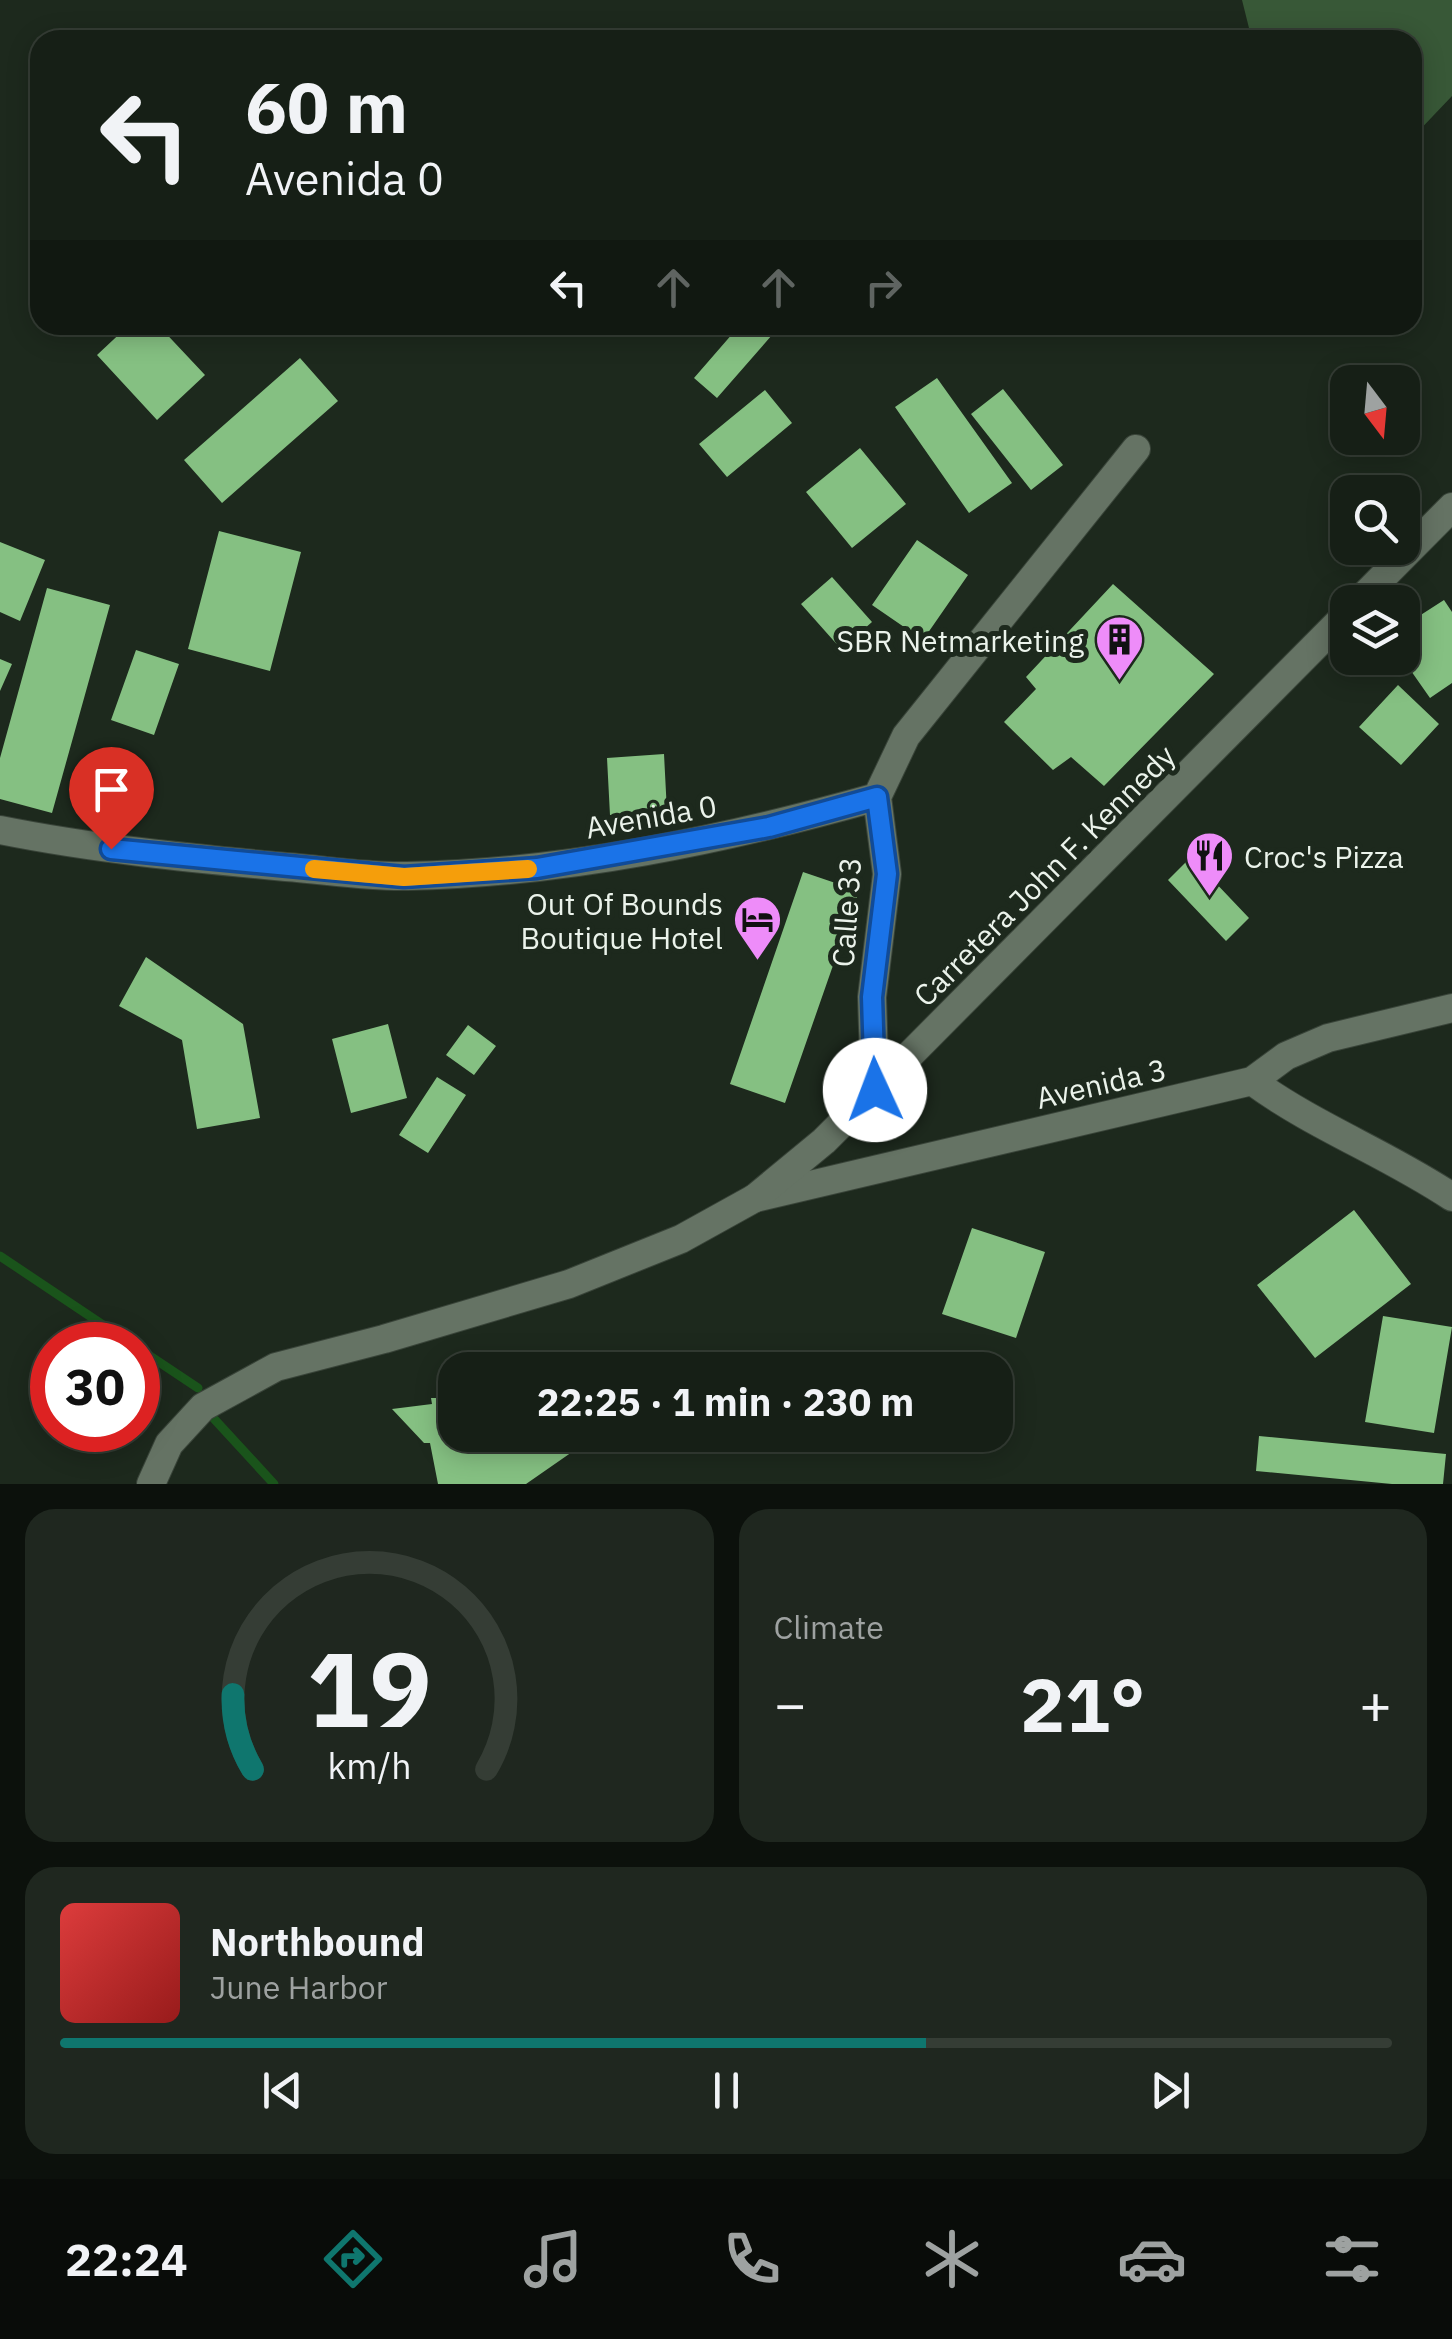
<!DOCTYPE html>
<meta charset="utf-8">
<style>
:root{--surface:#161f16;--page:#1f271f;--text:#f1f3f6;--muted:#9ea2a1;--line:#353d35;--accent:#0f766e}
body{margin:0;font-family:"IBM Plex Sans",sans-serif;background:var(--page);color:var(--text);height:100vh;display:flex;flex-direction:column;font-size:38px;white-space:nowrap}
*{box-sizing:border-box;margin:0}
p{font-size:32px;color:var(--muted)}
.icon{flex:none;width:55px;height:55px;fill:none;stroke:currentColor;stroke-width:2;stroke-linecap:round;stroke-linejoin:round}
.map{position:relative;height:1484px;overflow:hidden}
.sheet{display:flex;flex-direction:column;gap:25px;padding:25px;background:#0c110c;flex:1}
.sheet>*{flex:none}
.guide{position:absolute;left:30px;top:30px;width:1392px;height:305px;border-radius:30px;box-shadow:0 5px 25px #0003,0 0 0 2px var(--line);background:#161f16;color:var(--text);overflow:hidden}
.needle{width:65px;rotate:164deg}
.tools{position:absolute;left:1330px;top:365px;display:grid;gap:20px}
.tools a{display:grid;place-items:center;width:90px;height:90px;border-radius:20px;background:var(--surface);box-shadow:0 5px 25px #0003,0 0 0 2px var(--line);font-size:50px}
.speed{position:absolute;left:30px;top:1322px;display:flex;gap:20px;font-size:50px;font-weight:700;text-align:center}
.speed>*{display:grid;place-content:center;width:130px;height:130px;border-radius:50%;background:var(--surface);box-shadow:0 5px 25px #0003,0 0 0 2px var(--line);line-height:1}
.speed .limit{border:15px solid #d22;background:#fff;color:#111}
.pin{position:absolute;display:grid;place-items:center;width:85px;height:85px;color:#fff;margin:-102px -42px;border-radius:50% 50% 50% 0;rotate:-45deg;box-shadow:0 0 10px #0007}
.pin .icon{rotate:45deg}
.me{position:absolute;width:110px;margin:-55px;rotate:358deg;stroke-linejoin:round;filter:drop-shadow(0 0 8px #0008)}
.turn{display:flex;align-items:center;gap:35px;height:210px;padding:0 50px;font-size:45px}
.turn .icon{width:130px;height:130px;stroke-width:2.5}
.turn b{display:block;font-size:70px;line-height:85px}
.lanes{display:flex;align-items:center;height:95px;padding:0 50px;background:#0003;justify-content:center;gap:50px;direction:ltr}
.lanes .off{opacity:.35}
.big{font-size:75px;font-weight:700;line-height:1.1}
.sheet .card{flex:1;display:flex;flex-direction:column;justify-content:center;gap:15px;min-width:0;padding:0 35px;border-radius:30px;background:var(--page)}
.sheet .dial{align-items:center;gap:0}
.dial svg{height:260px;overflow:visible;fill:none;stroke:var(--line);stroke-width:7;stroke-linecap:round;text-anchor:middle}
.dial text{fill:var(--text);stroke:none}
.song{display:flex;align-items:center;gap:30px}
.cover{width:120px;height:120px;border-radius:15px;background:linear-gradient(135deg,hsl(0 70% 55%),hsl(0 70% 35%))}
.played{height:10px;border-radius:5px;background:linear-gradient(90deg,var(--accent) 65%,var(--line) 65%)}
.keys{display:flex;justify-content:space-around;direction:ltr}
.heat{display:flex;justify-content:space-between;align-items:center;font-size:55px;direction:ltr}
.sheet .tiles{flex:1;display:grid;gap:25px;grid-template-columns:1fr 1fr}
.card:last-child{grid-column:span 2}
.trip{position:absolute;left:438px;top:1352px;width:575px;height:100px;border-radius:30px;background:var(--surface);box-shadow:0 5px 25px #0003,0 0 0 2px var(--line);font-weight:700;line-height:100px;text-align:center}
.dock{display:flex;height:160px;justify-content:space-around;align-items:center;background:#090c09;color:var(--muted)}
.dock .icon{width:70px;height:70px}
.dock .selected{color:var(--accent)}
.dock b{font-size:45px;color:var(--text)}
.map>svg:first-child{display:block}
</style>
<div class="map">
<svg width="1452" height="1484" viewBox="0 0 1452 1484">
<rect width="100%" height="100%" fill="#1d291d"/>
<path fill="#385837" d="M 1242,0 L 1452,0 L 1452,96 L 1413,137 L 1412,40 L 1252,40 Z"/>
<g fill="none" stroke-linecap="round" stroke-linejoin="round">
<path stroke="#1a541b" stroke-width="9" d="M 0,1256 L 133,1345
M 138,1348 L 198,1388
M 205,1409 L 274,1484"/>
</g>
<path fill="#85c082" d="M 129,325 L 158,325 L 205,375 L 157,420 L 97,355 Z
M 740,325 L 759,325 L 772,335 L 717,398 L 694,378 Z
M 300,358 L 338,401 L 222,503 L 184,460 Z
M 937,378 L 1012,483 L 969,513 L 895,407 Z
M 1003,389 L 1063,465 L 1031,490 L 971,414 Z
M 765,390 L 792,423 L 727,477 L 699,444 Z
M 860,448 L 906,504 L 852,548 L 806,492 Z
M 219,531 L 301,552 L 270,671 L 188,649 Z
M 917,540 L 968,575 L 923,640 L 872,605 Z
M 0,542 L 45,560 L 20,621 L 0,612 Z
M 832,577 L 872,622 L 841,649 L 801,604 Z
M 1113,584 L 1214,674 L 1104,786 L 1071,757 L 1053,770 L 1004,722 L 1036,689 L 1026,677 Z
M 47,588 L 110,605 L 52,813 L 0,799 L 0,758 Z
M 1444,600 L 1452,612 L 1452,683 L 1430,698 L 1402,658 L 1402,627 Z
M 136,650 L 179,664 L 154,735 L 111,720 Z
M 0,659 L 12,664 L 0,691 Z
M 1398,685 L 1439,724 L 1401,765 L 1359,727 Z
M 664,754 L 667,812 L 610,815 L 607,758 Z
M 1191,857 L 1249,918 L 1226,941 L 1168,880 Z
M 803,872 L 859,891 L 785,1103 L 730,1084 Z
M 146,957 L 243,1024 L 260,1118 L 197,1129 L 182,1040 L 119,1006 Z
M 388,1024 L 407,1098 L 351,1113 L 332,1039 Z
M 468,1025 L 496,1046 L 474,1075 L 446,1055 Z
M 437,1077 L 466,1095 L 428,1153 L 399,1135 Z
M 1354,1210 L 1411,1284 L 1315,1358 L 1257,1285 Z
M 972,1228 L 1045,1252 L 1016,1338 L 942,1314 Z
M 1383,1316 L 1452,1327 L 1434,1433 L 1365,1422 Z
M 431,1398 L 455,1398 L 455,1435 L 580,1435 L 585,1443 L 526,1484 L 438,1484 L 430,1443 L 424,1443 L 392,1409 L 432,1404 Z
M 1259,1436 L 1446,1454 L 1443,1484 L 1392,1484 L 1256,1471 Z"/>
<g fill="none" stroke-linecap="round" stroke-linejoin="round">
<defs>
<path id="minor" d="M 0,830 C 94,849 190,858 286,867 C 326,870 367,877 407,876 C 566,873 724,840 877,797 L 906,736 L 1136,449
M 1252,1081 C 1315,1127 1388,1154 1452,1197
M 875,1090 L 872,997 L 887,874 L 877,797
M 755,1198 L 1252,1081 L 1286,1056 L 1328,1038 L 1452,1008"/>
<path id="secondary" d="M 1358,602 L 1452,507
M 151,1484 L 169,1444 L 203,1407 L 276,1367 L 384,1339 L 569,1284 L 681,1239 L 755,1198 L 824,1141 L 875,1090 L 1348,613"/>
</defs>
<use href="#minor" stroke="#394439" stroke-width="30"/>
<use href="#secondary" stroke="#394439" stroke-width="30"/>
<use href="#minor" stroke="#657364" stroke-width="28"/>
<use href="#secondary" stroke="#657364" stroke-width="28"/>
</g>
<g fill="none" stroke-linecap="round" stroke-linejoin="round">
<defs>
<path id="route" d="M 111,849 L 404,877 L 537,868 L 769,827 L 877,797 L 887,874 L 872,997 L 875,1090"/>
</defs>
<use href="#route" stroke="#114b97" stroke-width="25"/>
<use href="#route" stroke="#1a73e8" stroke-width="18"/>
<path stroke="#f59e0b" stroke-width="18" d="M 314,869 L 404,877 L 528,869"/>
</g>
<defs>
<symbol id="building-pin" viewBox="-11 -11 22 30"><path d="M0 17L-7.5 6A9.5 9.5 0 1 1 7.5 6Z" fill="#ee8cf9" stroke="#1d291d"/><path d="M-4-6H4V6H1V3H-1V6H-4ZM-2.5-4.3h1.7v1.8h-1.7ZM.8-4.3h1.7v1.8H.8ZM-2.5-1h1.7V.8h-1.7ZM.8-1h1.7V.8H.8Z" fill="#111"/></symbol>
<symbol id="restaurant-pin" viewBox="-11 -11 22 30"><path d="M0 17L-7.5 6A9.5 9.5 0 1 1 7.5 6Z" fill="#ee8cf9" stroke="#1d291d"/><path d="M-5-6h1v4h1v-4h1v4h1v-4h1v5L-1.5 .5V6h-2V.5L-5-1ZM5-6V6H3V1.5H1.5Q1.5-4 5-6Z" fill="#111"/></symbol>
<symbol id="hotel-pin" viewBox="-11 -11 22 30"><path d="M0 17L-7.5 6A9.5 9.5 0 1 1 7.5 6Z" fill="#ee8cf9" stroke="#1d291d"/><path d="M-6-4.5h1.5V1H6V5H4.5V3h-9V5H-6ZM-4 0a1.8 1.8 0 1 1 3.6 0ZM.5 0V-2.5h3Q6-2.5 6 0Z" fill="#111"/></symbol>
</defs>
<g fill-rule="evenodd">
<use href="#building-pin" x="1092" y="612" width="55" height="75"/>
<use href="#restaurant-pin" x="1182" y="828" width="55" height="75"/>
<use href="#hotel-pin" x="730" y="892" width="55" height="75"/>
</g>
<g text-anchor="middle" dominant-baseline="central" stroke-width="10" stroke-linejoin="round" paint-order="stroke">
<g font-size="30" fill="#ebf3eb" stroke="#1d291d" text-anchor="end">
<text x="1084" y="640">SBR Netmarketing</text>
<text x="1244" y="856" text-anchor="start">Croc's Pizza</text>
<text x="723" y="903">Out Of Bounds<tspan x="723" dy="34">Boutique Hotel</tspan></text>
</g>
<g font-size="30" fill="#ebf3eb" stroke="#1d291d">
<text transform="translate(651 816) rotate(-10)">Avenida 0</text>
<text transform="translate(1044 875) rotate(-45)">Carretera John F. Kennedy</text>
<text transform="translate(846 912) rotate(-86)">Calle 33</text>
<text transform="translate(1101 1083) rotate(-13)">Avenida 3</text>
</g>
</g>
</svg>
<div class="tools">
<a><svg class="needle" viewBox="-14 -14 28 28"><path d="M0-13l5 13h-10z" fill="#e53935"/><path d="M0 13l5-13h-10z" fill="#9ea2a1"/></svg></a>
<a><svg class="icon" aria-label="search" viewBox="0 0 24 24"><circle cx="10" cy="10" r="6"/><path d="M15 15l6 6"/></svg></a>
<a><svg class="icon" aria-label="layers" viewBox="0 0 24 24"><path d="M12 4l9 5-9 5-9-5zM3 14l9 5 9-5"/></svg></a>
</div>
<div class="speed"><div class="limit">30</div></div>
<div class="pin" style="left:111px;top:849px;background:#d93025"><svg class="icon" aria-label="arrive" viewBox="0 0 24 24"><path d="M6 21V4h12l-3 4 3 4H6"/></svg></div>
<svg class="me" style="left:875px;top:1090px" viewBox="-20 -20 40 40"><circle r="19" fill="#fff"/><path d="M0-13L10 11 0 6-10 11z" fill="#1a73e8"/></svg>
<div class="trip">22:25 · 1 min · 230 m</div>
<div class="guide">
<div class="turn"><svg class="icon" aria-label="left" viewBox="0 0 24 24"><path d="M17 20v-9H6M10 6l-5 5 5 5"/></svg><div><b>60 m</b>Avenida 0</div></div>
<div class="lanes"><svg class="icon" aria-label="left" viewBox="0 0 24 24"><path d="M17 20v-9H6M10 6l-5 5 5 5"/></svg><svg class="icon off" aria-label="ahead" viewBox="0 0 24 24"><path d="M12 20V5M6 11l6-6 6 6"/></svg><svg class="icon off" aria-label="ahead" viewBox="0 0 24 24"><path d="M12 20V5M6 11l6-6 6 6"/></svg><svg class="icon off" aria-label="right" viewBox="0 0 24 24"><path d="M7 20v-9h11M14 6l5 5-5 5"/></svg></div>
</div>
</div>
<section class="sheet">
<div class="tiles">
<div class="card dial"><svg viewBox="0 0 100 80">
<path d="M14 69A42 42 0 1 1 86 69"/>
<path d="M14 69A42 42 0 0 1 8 46" stroke="#0f766e"/>
<text x="50" y="56" font-size="32" font-weight="700">19</text>
<text x="50" y="72" font-size="11">km/h</text>
</svg></div>
<div class="card"><p>Climate</p>
<div class="heat"><a>−</a><b class="big">21°</b><a>+</a></div>
</div>
<div class="card">
<div class="song"><i class="cover"></i><div><b>Northbound</b><p>June Harbor</p></div></div>
<div class="played"></div>
<div class="keys"><svg class="icon" aria-label="previous" viewBox="0 0 24 24"><path d="M18 5L8 12l10 7zM5 5v14"/></svg><svg class="icon" aria-label="pause" viewBox="0 0 24 24"><path d="M8 5v14M16 5v14"/></svg><svg class="icon" aria-label="next" viewBox="0 0 24 24"><path d="M6 5l10 7-10 7zM19 5v14"/></svg></div>
</div>
</div>
</section>
<nav class="dock">
<b>22:24</b>
<svg class="icon selected" aria-label="directions" viewBox="0 0 24 24"><path d="M12 3l9 9-9 9-9-9zM9 14v-3h6M13 9l2 2-2 2"/></svg>
<svg class="icon" aria-label="music" viewBox="0 0 24 24"><path d="M9 18V5l10-2v13"/><circle cx="6" cy="18" r="3"/><circle cx="16" cy="16" r="3"/></svg>
<svg class="icon" aria-label="phone" viewBox="0 0 24 24"><path d="M5 4h4l2 5-3 2q2 4 5 5l2-3 5 2v4C11 20 4 13 5 4z"/></svg>
<svg class="icon" aria-label="climate" viewBox="0 0 24 24"><path d="M12 3v18M4 7l16 10M4 17L20 7"/></svg>
<svg class="icon" aria-label="car" viewBox="0 0 24 24"><path d="M5 17H2v-5l4-1 3-4h7l3 4 3 1v5h-3M9 17h6M6 11h13"/><circle cx="7" cy="17" r="2"/><circle cx="17" cy="17" r="2"/></svg>
<svg class="icon" aria-label="filters" viewBox="0 0 24 24"><path d="M4 7h16M4 17h16"/><circle cx="9" cy="7" r="2"/><circle cx="15" cy="17" r="2"/></svg>
</nav>
